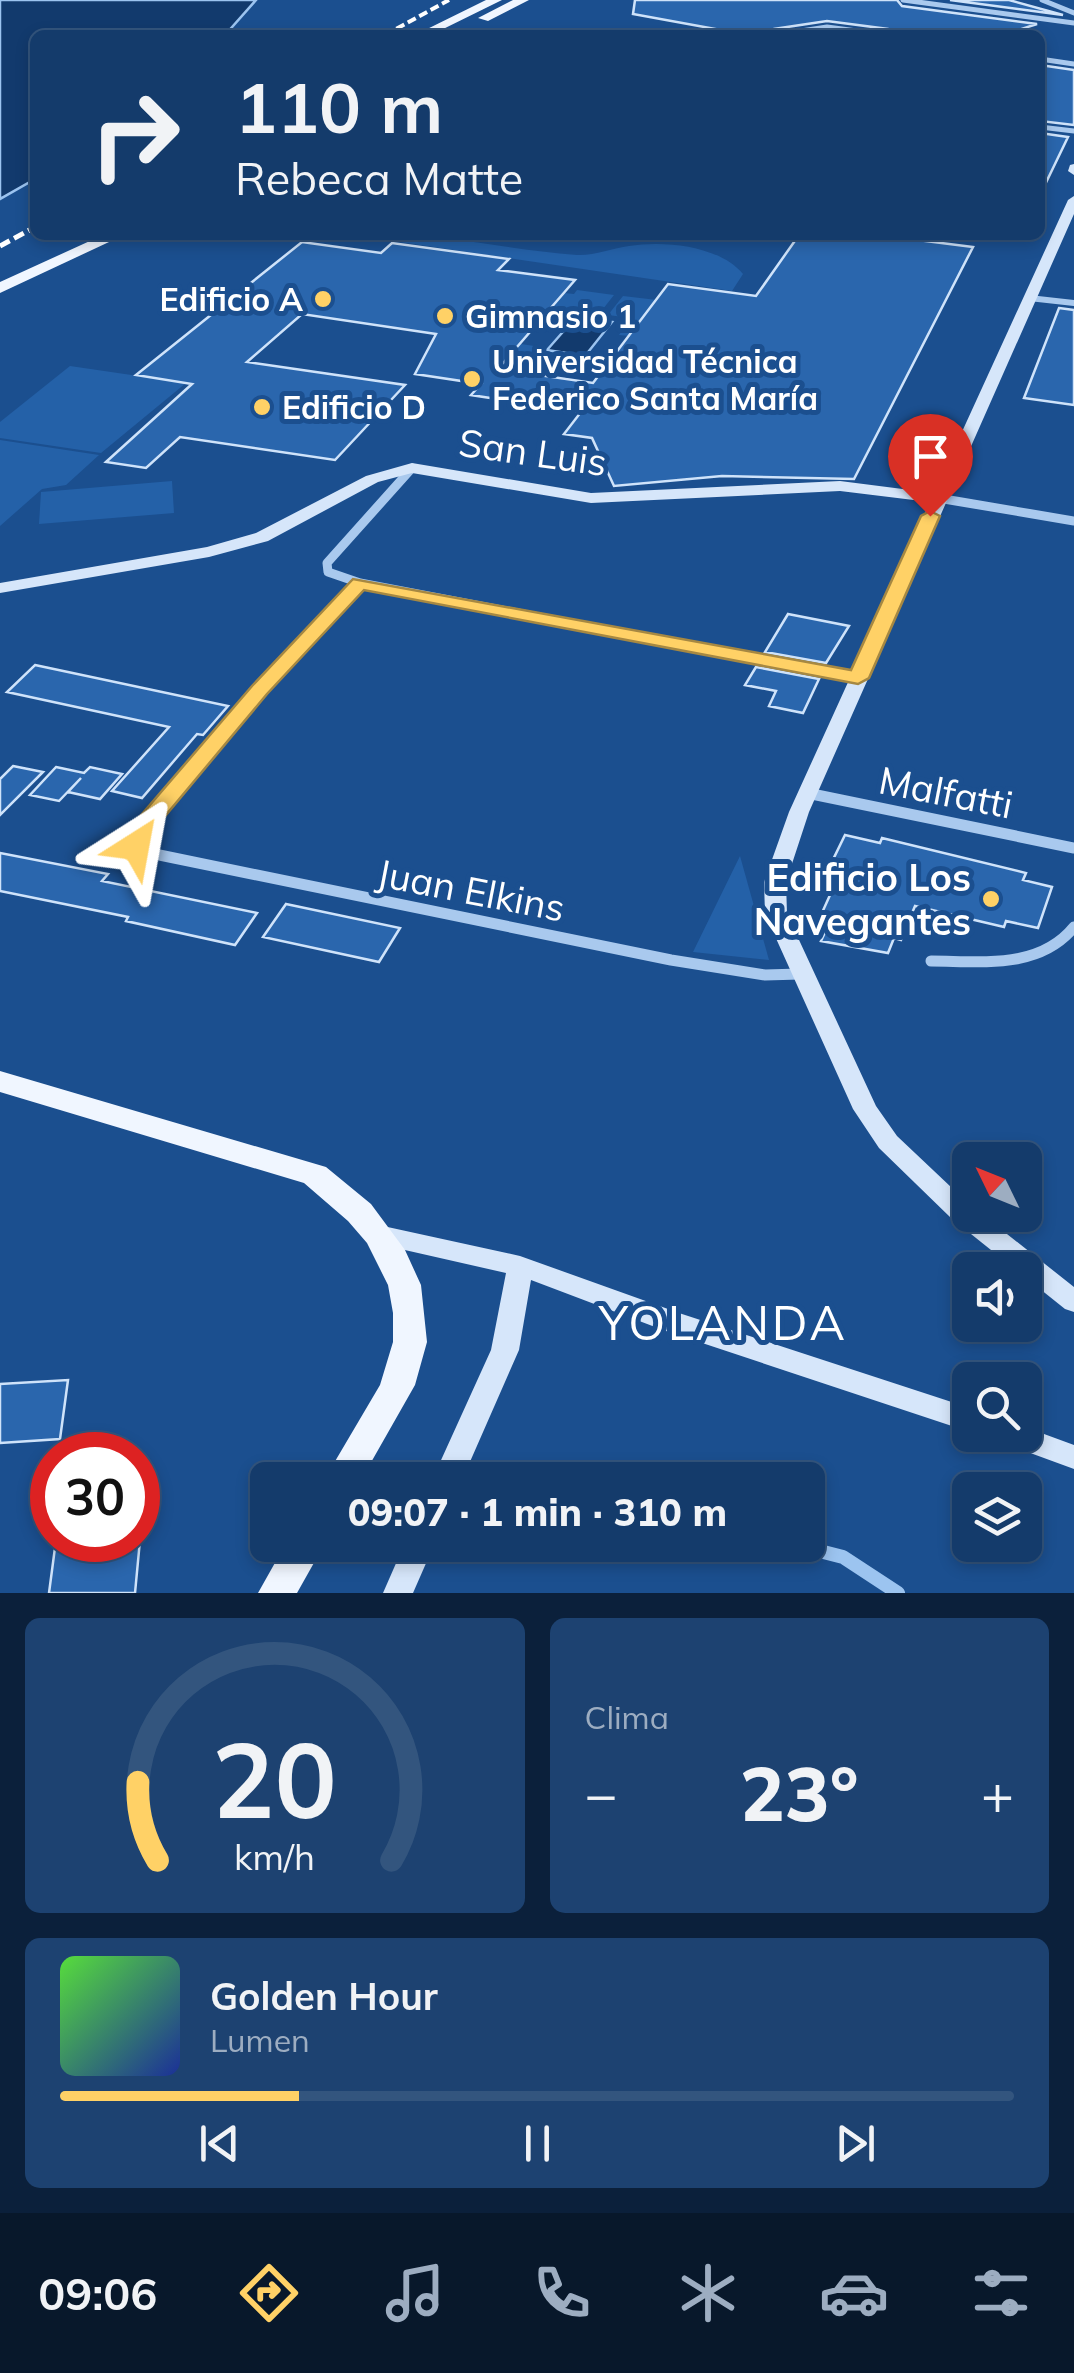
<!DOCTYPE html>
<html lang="es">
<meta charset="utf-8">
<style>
:root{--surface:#143b6b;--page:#1d4271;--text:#f1f3f6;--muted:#9dadc1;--line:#33557e;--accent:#ffd166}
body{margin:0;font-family:Mulish,sans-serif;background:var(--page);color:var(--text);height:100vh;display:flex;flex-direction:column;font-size:38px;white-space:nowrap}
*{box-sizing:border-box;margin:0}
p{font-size:32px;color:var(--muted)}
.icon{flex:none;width:55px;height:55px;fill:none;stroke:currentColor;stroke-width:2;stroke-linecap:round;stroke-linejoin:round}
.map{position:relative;height:1593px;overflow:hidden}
.details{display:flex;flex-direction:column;gap:25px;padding:25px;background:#0b203b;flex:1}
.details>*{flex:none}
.banner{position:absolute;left:30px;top:30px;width:1015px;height:210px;border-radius:15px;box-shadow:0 5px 15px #0003,0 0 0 2px var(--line);background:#143b6b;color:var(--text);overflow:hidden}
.needle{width:65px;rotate:313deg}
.fabs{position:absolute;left:952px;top:1142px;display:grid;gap:20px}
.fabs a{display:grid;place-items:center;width:90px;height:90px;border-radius:15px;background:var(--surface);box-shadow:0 5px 15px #0003,0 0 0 2px var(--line);font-size:50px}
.speed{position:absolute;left:30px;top:1432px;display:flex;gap:20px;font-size:50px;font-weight:700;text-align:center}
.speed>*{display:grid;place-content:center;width:130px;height:130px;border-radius:50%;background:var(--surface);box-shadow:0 5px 15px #0003,0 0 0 2px var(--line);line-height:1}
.speed .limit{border:15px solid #d22;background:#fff;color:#111}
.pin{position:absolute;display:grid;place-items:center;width:85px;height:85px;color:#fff;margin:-102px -42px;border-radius:50% 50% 50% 0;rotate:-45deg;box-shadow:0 0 10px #0007}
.pin .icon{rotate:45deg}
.me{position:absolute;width:110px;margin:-55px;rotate:34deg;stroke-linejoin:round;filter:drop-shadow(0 0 8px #0008)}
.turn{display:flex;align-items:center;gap:35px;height:210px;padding:0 40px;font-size:45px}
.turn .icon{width:130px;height:130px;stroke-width:2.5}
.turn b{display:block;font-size:70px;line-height:85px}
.big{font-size:75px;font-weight:800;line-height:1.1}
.details .tile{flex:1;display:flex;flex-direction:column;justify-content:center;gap:15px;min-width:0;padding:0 35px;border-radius:15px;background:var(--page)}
.details .dial{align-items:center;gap:0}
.dial svg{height:260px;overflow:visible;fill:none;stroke:var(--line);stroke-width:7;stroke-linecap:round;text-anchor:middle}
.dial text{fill:var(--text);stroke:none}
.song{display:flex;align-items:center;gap:30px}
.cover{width:120px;height:120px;border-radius:15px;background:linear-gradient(135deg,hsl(110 70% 55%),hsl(230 70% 35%))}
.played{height:10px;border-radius:5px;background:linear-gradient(90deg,var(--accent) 25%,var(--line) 25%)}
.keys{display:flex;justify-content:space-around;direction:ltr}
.heat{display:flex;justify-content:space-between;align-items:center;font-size:55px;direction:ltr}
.details .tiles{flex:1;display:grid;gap:25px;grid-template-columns:1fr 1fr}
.tile:last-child{grid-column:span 2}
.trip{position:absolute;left:250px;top:1462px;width:575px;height:100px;border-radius:15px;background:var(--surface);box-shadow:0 5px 15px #0003,0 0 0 2px var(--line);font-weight:800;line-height:100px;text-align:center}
.tab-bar{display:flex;height:160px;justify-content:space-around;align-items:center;background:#08182b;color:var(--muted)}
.tab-bar .icon{width:70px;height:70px}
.tab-bar .active{color:var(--accent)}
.tab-bar b{font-size:45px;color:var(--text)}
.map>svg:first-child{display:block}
</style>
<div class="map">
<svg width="1074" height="1593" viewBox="0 0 1074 1593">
<rect width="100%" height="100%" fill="#1b4f8f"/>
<path fill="#2461a8" d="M 386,235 C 451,235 512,250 577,255 C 593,256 613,248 629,246 C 665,240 720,246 743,274 L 732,291 L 386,240 Z
M 577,290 L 614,295 L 599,314 L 574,310 L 569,316 L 547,313 L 564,293 L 574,294 Z
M 623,296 L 674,302 L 629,336 L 619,335 L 631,318 L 608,315 Z
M 521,344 L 541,347 L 536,354 L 559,358 L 544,376 L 499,369 Z
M 70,366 L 186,383 L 101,453 L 0,438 L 0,422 Z
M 0,440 L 99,455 L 66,485 L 42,489 L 0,526 Z
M 172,481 L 174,513 L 39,524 L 41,492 Z
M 740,856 L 769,960 L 693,952 Z"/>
<path fill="#123a6d" stroke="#9cc4f0" stroke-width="2.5" d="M 0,0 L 256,0 L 225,35 L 35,35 L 35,179 L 0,199 Z
M 576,317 L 612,322 L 585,356 L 547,350 Z"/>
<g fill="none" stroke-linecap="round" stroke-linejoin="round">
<path stroke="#9cc4f0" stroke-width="14" d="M 509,1474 L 533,1480
M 796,1545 L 843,1557 L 898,1593"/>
</g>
<path fill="#2a66ad" stroke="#cfe3fa" stroke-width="2.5" d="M 635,0 L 897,0 L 902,6 L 1037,24 L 1003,35 L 893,35 L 888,29 L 827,21 L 774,29 L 769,35 L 748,35 L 633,14 Z
M 950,0 L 1009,0 L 1063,15 Z
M 1040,65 L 1074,70 L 1074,125 L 1040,121 Z
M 1040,133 L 1068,137 L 1040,195 Z
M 799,235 L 878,235 L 973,247 L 854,479 L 722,476 L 614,486 L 592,438 L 564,434 L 581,412 L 471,395 L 481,384 L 415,374 L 436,334 L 302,314 L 247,362 L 405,385 L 335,460 L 180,437 L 146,468 L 106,462 L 192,384 L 136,375 L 302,242 L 381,253 L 392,243 L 509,259 L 498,270 L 575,280 L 498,369 L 593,383 L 668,284 L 756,296 Z
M 1059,308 L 1074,310 L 1074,405 L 1024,398 Z
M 788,614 L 849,626 L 826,663 L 765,652 Z
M 35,665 L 228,706 L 203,735 L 197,734 L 142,798 L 112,791 L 169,727 L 7,692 Z
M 756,667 L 819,679 L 803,713 L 769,706 L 776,691 L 745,685 Z
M 13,766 L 43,772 L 0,815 L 0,779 Z
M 56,767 L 84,773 L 90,767 L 122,774 L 100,799 L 68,792 L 81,778 L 59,801 L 30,795 Z
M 845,835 L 880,843 L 882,838 L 1026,873 L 1023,880 L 1052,887 L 1038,928 L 1006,921 L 1004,927 L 915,906 L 901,940 L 894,938 L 888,953 L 821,941 L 832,917 L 821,915 L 839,875 L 827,872 Z
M 0,853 L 108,874 L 102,881 L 257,913 L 235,945 L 126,921 L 128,917 L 0,891 Z
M 286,904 L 400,928 L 379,962 L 263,937 Z
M 68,1380 L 60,1439 L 0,1443 L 0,1384 Z
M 56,1540 L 140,1540 L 135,1593 L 49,1593 Z"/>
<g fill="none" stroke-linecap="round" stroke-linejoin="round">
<path stroke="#a9c9ee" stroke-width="5" d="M 903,0 L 1074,23
M 1042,0 L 1074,13
M 775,35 L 827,27 L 887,35
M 1040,59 L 1074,64
M 1040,127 L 1074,131"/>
<path stroke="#a9c9ee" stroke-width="6" d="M 1029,298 L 1074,303"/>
<path stroke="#a9c9ee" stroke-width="9" d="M 412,468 L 327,563 L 328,572 L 360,583 L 859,678
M 938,498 L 1074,521
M 226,730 L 360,583"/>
<path stroke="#a9c9ee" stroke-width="11" d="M 228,727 L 139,832 L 135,839 L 140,851 L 671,960 L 765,975 L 800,974
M 807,793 L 1074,848
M 931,961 C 981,961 1039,970 1074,927"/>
<path fill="#d6e6fa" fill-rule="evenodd" d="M 1074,164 L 1074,175 L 1068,171 L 1070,165 Z
M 1074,196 L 1074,214 L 809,812 L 786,882 L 787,914 L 876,1106 L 897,1136 L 970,1205 L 970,1215 L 983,1215 L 1074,1287 L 1074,1312 L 1065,1309 L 1025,1277 L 1025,1270 L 1016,1270 L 951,1218 L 879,1148 L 853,1109 L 765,914 L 764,882 L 789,812 L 930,502 L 840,491 L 591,503 L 412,473 L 378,482 L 268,541 L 209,557 L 0,593 L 0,583 L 207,547 L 256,533 L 366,476 L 412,463 L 591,493 L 840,481 L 934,493 L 1068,200 Z
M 383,1226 L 520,1256 L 682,1314 L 970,1408 L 970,1432 L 663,1330 L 531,1280 L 519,1350 L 462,1480 L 432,1480 L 491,1350 L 506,1273 L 374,1243 L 370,1236 L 374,1229 Z
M 1025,1427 L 1074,1445 L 1074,1469 L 1003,1443 L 999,1435 L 1025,1435 Z
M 404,1545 L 434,1545 L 413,1593 L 383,1593 Z"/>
<path fill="#f0f6ff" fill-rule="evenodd" d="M 486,0 L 502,0 L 431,35 L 415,35 Z
M 513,0 L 529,0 L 488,21 L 478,18 Z
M 103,235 L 124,235 L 0,293 L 0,282 Z
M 0,1071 L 326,1167 L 371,1204 L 405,1250 L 421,1285 L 427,1342 L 415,1385 L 361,1480 L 324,1480 L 380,1385 L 393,1342 L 393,1313 L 388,1285 L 367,1243 L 348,1221 L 304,1183 L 0,1092 Z
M 285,1545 L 324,1545 L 297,1593 L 258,1593 Z"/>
<path stroke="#fff" stroke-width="4" stroke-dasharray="9 4" stroke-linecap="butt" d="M 385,35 L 449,0"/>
<path stroke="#fff" stroke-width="5" stroke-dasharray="11 5" stroke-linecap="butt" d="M 0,246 L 35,227"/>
</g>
<path fill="#ffd166" stroke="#a68842" stroke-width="2.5" d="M 930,511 L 940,516 L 869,678 L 858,684 L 364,590 L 267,694 L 151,833 L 144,851 L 136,853 L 124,846 L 131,827 L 252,686 L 353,579 L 851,670 L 921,516 Z"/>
<g fill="#ffd166" stroke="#1b4f8f" stroke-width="4">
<circle cx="323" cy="299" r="10"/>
<circle cx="445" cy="316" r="10"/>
<circle cx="472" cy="379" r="10"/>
<circle cx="262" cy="407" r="10"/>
<circle cx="991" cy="899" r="10"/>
</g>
<g text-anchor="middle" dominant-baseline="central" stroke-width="10" stroke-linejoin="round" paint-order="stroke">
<g font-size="32" font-weight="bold" fill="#fff" stroke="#1b4f8f" text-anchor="start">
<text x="303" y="299" text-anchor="end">Edificio A</text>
<text x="465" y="316">Gimnasio 1</text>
<text x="492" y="361">Universidad Técnica<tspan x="492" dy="37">Federico Santa María</tspan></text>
<text x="282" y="407">Edificio D</text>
</g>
<g font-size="38" fill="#fff" stroke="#1b4f8f">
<text transform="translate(533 452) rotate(8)">San Luis</text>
<text transform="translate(946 792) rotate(11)">Malfatti</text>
<text transform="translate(471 890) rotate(11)">Juan Elkins</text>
</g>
<g font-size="38" font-weight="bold" fill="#fff" stroke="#1b4f8f" text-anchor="end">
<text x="971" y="877">Edificio Los<tspan x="971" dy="44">Navegantes</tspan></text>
</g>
<g font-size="48" letter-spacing="2.5" fill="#fff" stroke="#1b4f8f">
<text x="723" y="1322">YOLANDA</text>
</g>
</g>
</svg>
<div class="fabs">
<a><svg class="needle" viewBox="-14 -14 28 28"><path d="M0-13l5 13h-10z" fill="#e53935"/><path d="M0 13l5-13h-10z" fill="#9dadc1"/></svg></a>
<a><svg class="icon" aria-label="sound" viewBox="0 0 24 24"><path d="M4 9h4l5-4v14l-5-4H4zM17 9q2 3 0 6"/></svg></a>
<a><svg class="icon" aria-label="search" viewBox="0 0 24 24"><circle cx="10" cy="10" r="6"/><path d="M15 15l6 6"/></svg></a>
<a><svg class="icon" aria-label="layers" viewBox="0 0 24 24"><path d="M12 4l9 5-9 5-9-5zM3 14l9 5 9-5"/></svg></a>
</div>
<div class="speed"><div class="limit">30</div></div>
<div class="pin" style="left:930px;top:516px;background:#d93025"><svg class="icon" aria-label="arrive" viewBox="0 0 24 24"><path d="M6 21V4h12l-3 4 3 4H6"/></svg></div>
<svg class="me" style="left:136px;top:846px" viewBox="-20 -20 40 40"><path d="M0-17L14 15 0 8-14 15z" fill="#ffd166" stroke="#fff" stroke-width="4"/></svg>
<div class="trip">09:07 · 1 min · 310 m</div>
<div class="banner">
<div class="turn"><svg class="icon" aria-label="right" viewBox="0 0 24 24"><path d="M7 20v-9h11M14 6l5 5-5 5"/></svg><div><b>110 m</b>Rebeca Matte</div></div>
</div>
</div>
<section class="details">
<div class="tiles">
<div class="tile dial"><svg viewBox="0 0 100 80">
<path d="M14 69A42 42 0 1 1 86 69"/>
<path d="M14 69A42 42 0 0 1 8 45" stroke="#ffd166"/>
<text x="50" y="56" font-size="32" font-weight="700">20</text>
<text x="50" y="72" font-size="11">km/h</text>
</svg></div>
<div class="tile"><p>Clima</p>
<div class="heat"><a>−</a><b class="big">23°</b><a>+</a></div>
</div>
<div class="tile">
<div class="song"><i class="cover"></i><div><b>Golden Hour</b><p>Lumen</p></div></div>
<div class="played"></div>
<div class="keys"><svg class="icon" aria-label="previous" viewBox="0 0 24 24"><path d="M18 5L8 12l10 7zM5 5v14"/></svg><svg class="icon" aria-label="pause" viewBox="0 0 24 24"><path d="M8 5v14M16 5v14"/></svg><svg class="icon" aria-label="next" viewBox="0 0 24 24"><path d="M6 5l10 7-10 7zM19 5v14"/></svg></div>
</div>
</div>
</section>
<nav class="tab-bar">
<b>09:06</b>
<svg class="icon active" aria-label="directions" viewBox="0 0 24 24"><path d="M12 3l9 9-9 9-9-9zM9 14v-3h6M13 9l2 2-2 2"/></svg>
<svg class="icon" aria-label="music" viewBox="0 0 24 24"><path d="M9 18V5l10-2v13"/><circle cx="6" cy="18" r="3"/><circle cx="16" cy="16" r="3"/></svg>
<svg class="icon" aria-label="phone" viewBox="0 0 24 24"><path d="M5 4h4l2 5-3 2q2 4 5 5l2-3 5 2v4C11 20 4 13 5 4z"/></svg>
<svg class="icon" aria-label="climate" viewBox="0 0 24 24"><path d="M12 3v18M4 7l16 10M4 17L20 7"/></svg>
<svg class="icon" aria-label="car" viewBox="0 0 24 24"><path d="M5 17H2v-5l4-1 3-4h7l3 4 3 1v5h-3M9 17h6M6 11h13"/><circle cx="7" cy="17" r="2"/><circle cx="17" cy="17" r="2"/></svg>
<svg class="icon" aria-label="filters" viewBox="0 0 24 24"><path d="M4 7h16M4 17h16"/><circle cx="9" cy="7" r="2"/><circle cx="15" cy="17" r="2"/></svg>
</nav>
